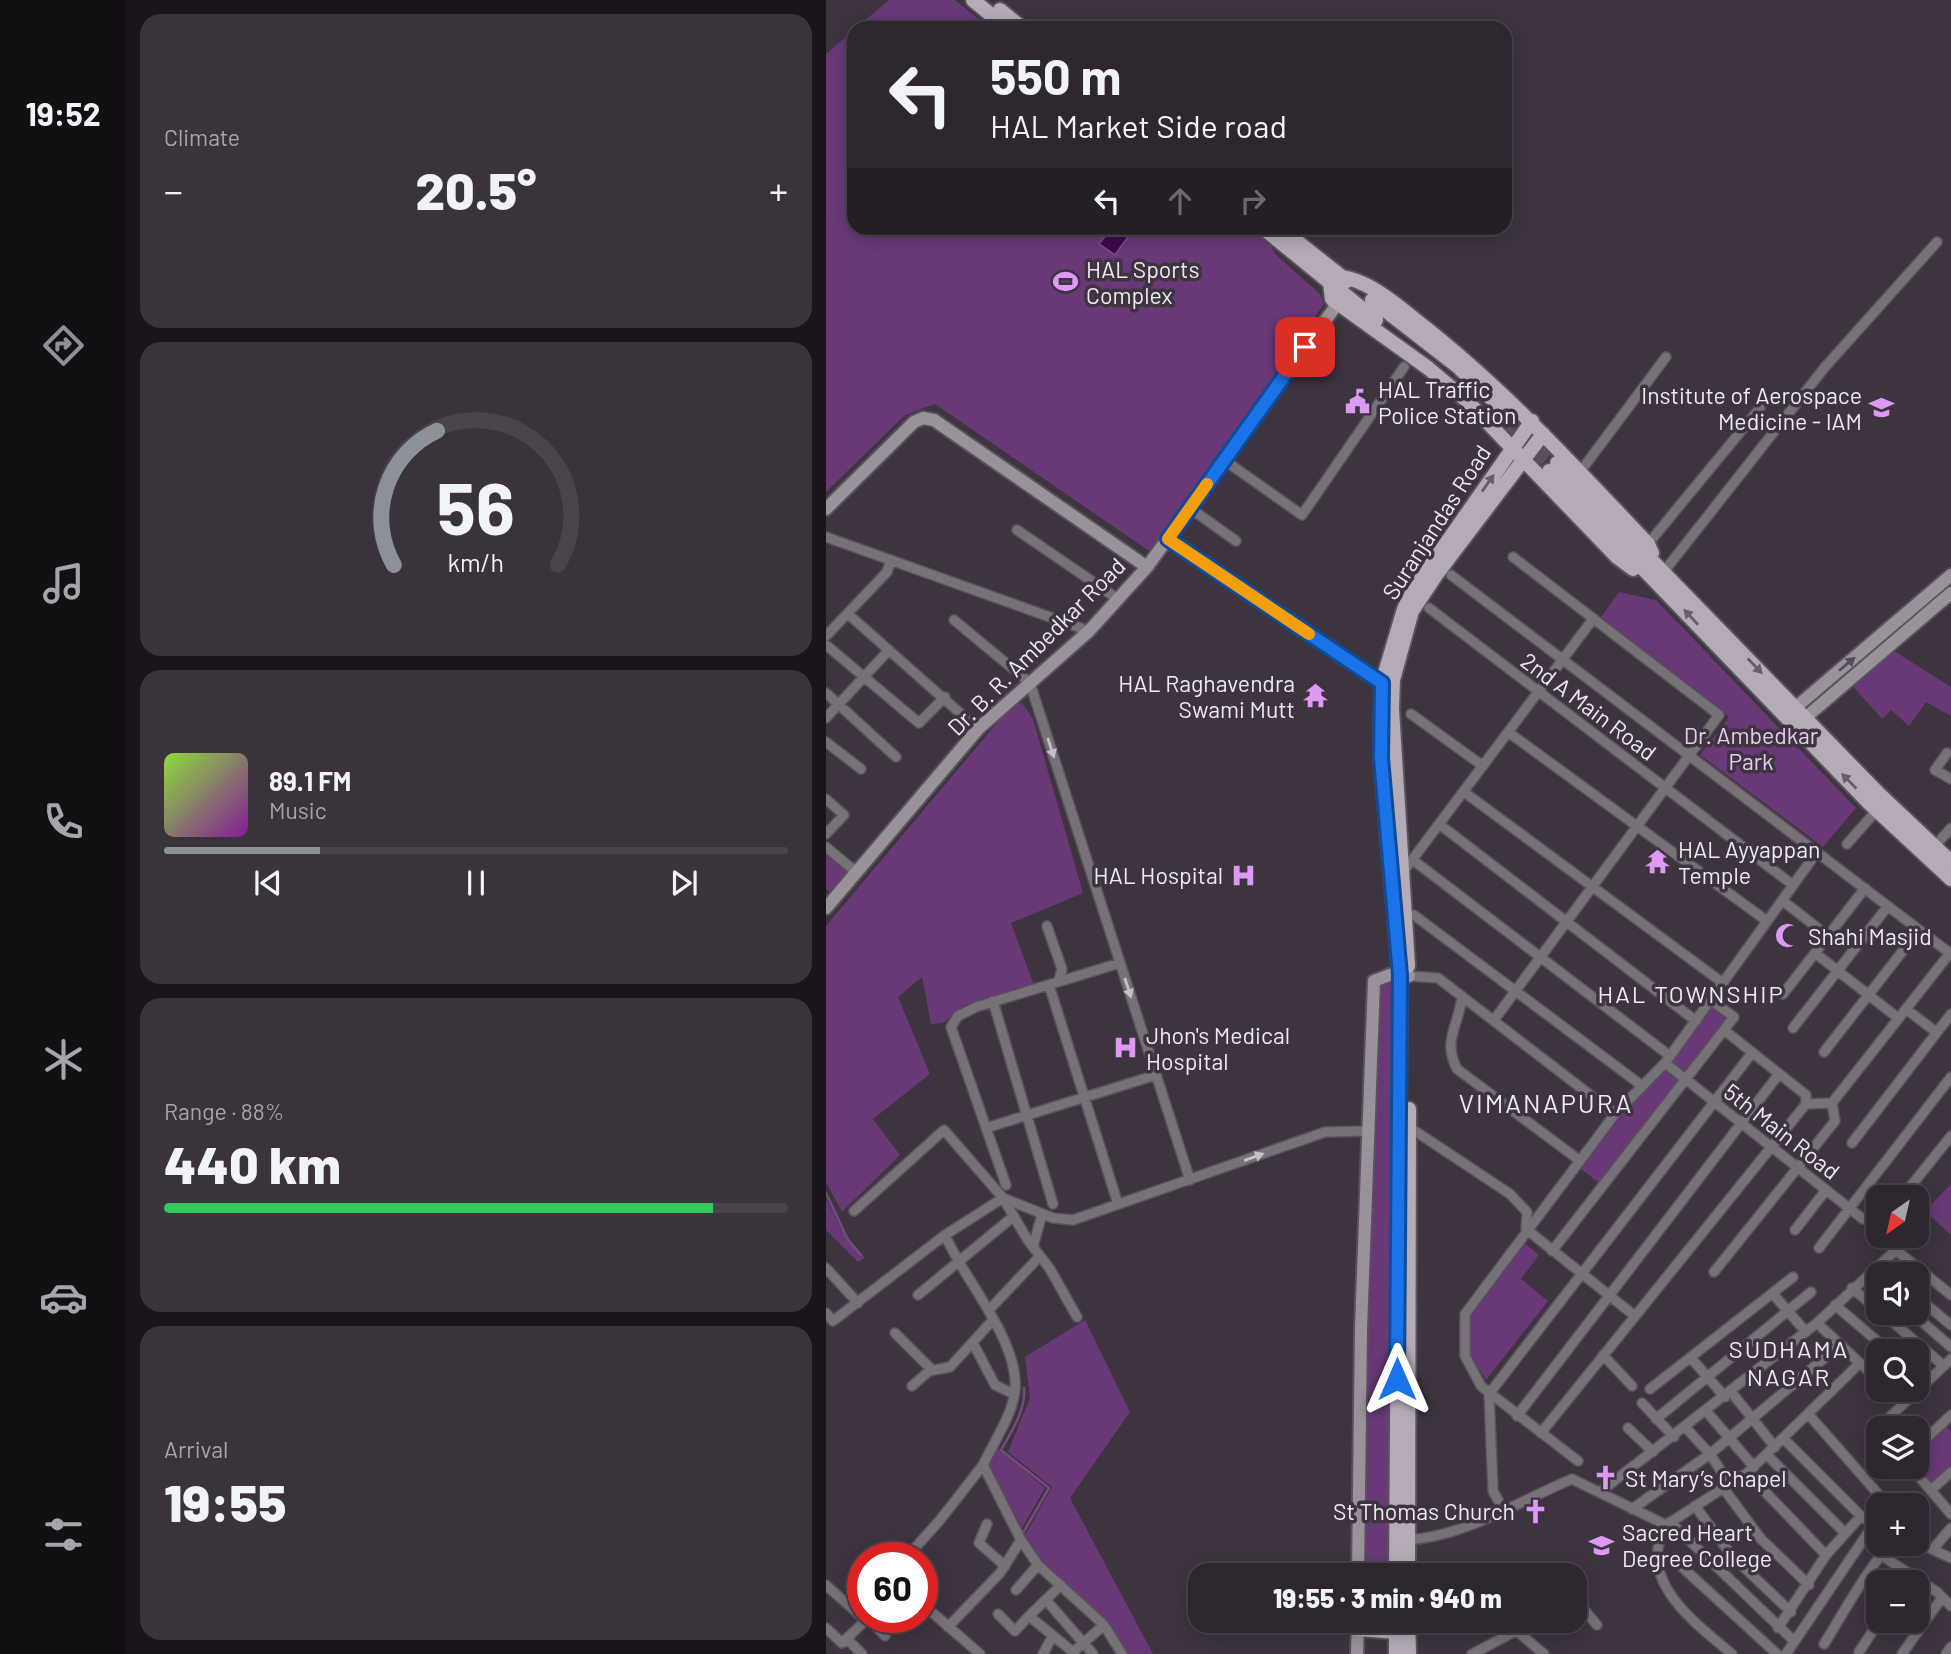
<!DOCTYPE html>
<meta charset="utf-8">
<style>
:root{--surface:#2e272f;--page:#3a333b;--text:#f1f3f6;--muted:#a7a5aa;--line:#49444b;--accent:#8c9099}
body{margin:0;font-family:Barlow,sans-serif;background:var(--page);color:var(--text);height:100vh;display:flex;flex-direction:column;font-size:26px;white-space:nowrap}
*{box-sizing:border-box;margin:0}
p{font-size:23px;color:var(--muted)}
.icon{flex:none;width:38px;height:38px;fill:none;stroke:currentColor;stroke-width:2;stroke-linecap:round;stroke-linejoin:round}
.map{position:relative;flex:1;overflow:hidden}
.side{display:flex;flex-direction:column;gap:14px;padding:14px;background:#19151a;width:700px}
.side>*{flex:none}
.banner{position:absolute;left:21px;top:21px;width:665px;height:214px;border-radius:21px;box-shadow:0 4px 18px #0003,0 0 0 2px var(--line);background:#2e272f;color:var(--text);overflow:hidden}
.needle{width:46px;rotate:214deg}
.controls{position:absolute;left:1040px;top:1185px;display:grid;gap:14px}
.controls a{display:grid;place-items:center;width:63px;height:63px;border-radius:14px;background:var(--surface);box-shadow:0 4px 18px #0003,0 0 0 2px var(--line);font-size:35px}
.speed{position:absolute;left:21px;top:1542px;display:flex;gap:14px;font-size:35px;font-weight:700;text-align:center}
.speed>*{display:grid;place-content:center;width:91px;height:91px;border-radius:50%;background:var(--surface);box-shadow:0 4px 18px #0003,0 0 0 2px var(--line);line-height:1}
.speed .limit{border:10px solid #d22;background:#fff;color:#111}
.pin{position:absolute;display:grid;place-items:center;width:60px;height:60px;color:#fff;margin:-30px;border-radius:14px;box-shadow:0 4px 10px #0006}
.me{position:absolute;width:77px;margin:-38px;rotate:0deg;stroke-linejoin:round;filter:drop-shadow(0 0 5px #0008)}
.turn{display:flex;align-items:center;gap:24px;height:147px;padding:0 28px;font-size:32px}
.turn .icon{width:91px;height:91px;stroke-width:2.5}
.turn b{display:block;font-size:49px;line-height:60px}
.lanes{display:flex;align-items:center;height:66px;padding:0 28px;background:#0003;justify-content:center;gap:35px;direction:ltr}
.lanes .off{opacity:.35}
.big{font-size:52px;font-weight:800;line-height:1.1}
.side .tile{flex:1;display:flex;flex-direction:column;justify-content:center;gap:10px;min-width:0;padding:0 24px;border-radius:21px;background:var(--page)}
.side .dial{align-items:center;gap:0}
.dial svg{height:182px;overflow:visible;fill:none;stroke:var(--line);stroke-width:7;stroke-linecap:round;text-anchor:middle}
.dial text{fill:var(--text);stroke:none}
.song{display:flex;align-items:center;gap:21px}
.cover{width:84px;height:84px;border-radius:10px;background:linear-gradient(135deg,hsl(90 70% 55%),hsl(290 70% 35%))}
.played{height:7px;border-radius:4px;background:linear-gradient(90deg,var(--accent) 25%,var(--line) 25%)}
.keys{display:flex;justify-content:space-around;direction:ltr}
.heat{display:flex;justify-content:space-between;align-items:center;font-size:38px;direction:ltr}
.charge{height:10px;border-radius:5px;background:linear-gradient(90deg,#34c759 88%,var(--line) 0)}
.trip{position:absolute;left:362px;top:1563px;width:399px;height:70px;border-radius:21px;background:var(--surface);box-shadow:0 4px 18px #0003,0 0 0 2px var(--line);font-weight:800;line-height:70px;text-align:center}
main{display:flex;flex:1;min-height:0}
.dock{display:flex;flex-direction:column;width:126px;justify-content:space-around;align-items:center;background:#121013;color:var(--muted)}
.dock .icon{width:49px;height:49px}
.dock .selected{color:var(--accent)}
.dock b{font-size:32px;color:var(--text)}
.map>svg:first-child{display:block}
</style>
<main>
<nav class="dock">
<b>19:52</b>
<svg class="icon selected" aria-label="directions" viewBox="0 0 24 24"><path d="M12 3l9 9-9 9-9-9zM9 14v-3h6M13 9l2 2-2 2"/></svg>
<svg class="icon" aria-label="music" viewBox="0 0 24 24"><path d="M9 18V5l10-2v13"/><circle cx="6" cy="18" r="3"/><circle cx="16" cy="16" r="3"/></svg>
<svg class="icon" aria-label="phone" viewBox="0 0 24 24"><path d="M5 4h4l2 5-3 2q2 4 5 5l2-3 5 2v4C11 20 4 13 5 4z"/></svg>
<svg class="icon" aria-label="climate" viewBox="0 0 24 24"><path d="M12 3v18M4 7l16 10M4 17L20 7"/></svg>
<svg class="icon" aria-label="car" viewBox="0 0 24 24"><path d="M5 17H2v-5l4-1 3-4h7l3 4 3 1v5h-3M9 17h6M6 11h13"/><circle cx="7" cy="17" r="2"/><circle cx="17" cy="17" r="2"/></svg>
<svg class="icon" aria-label="filters" viewBox="0 0 24 24"><path d="M4 7h16M4 17h16"/><circle cx="9" cy="7" r="2"/><circle cx="15" cy="17" r="2"/></svg>
</nav>
<section class="side">
<div class="tile"><p>Climate</p>
<div class="heat"><a>−</a><b class="big">20.5°</b><a>+</a></div>
</div>
<div class="tile dial"><svg viewBox="0 0 100 80">
<path d="M14 69A42 42 0 1 1 86 69"/>
<path d="M14 69A42 42 0 0 1 33 10" stroke="#8c9099"/>
<text x="50" y="56" font-size="32" font-weight="700">56</text>
<text x="50" y="72" font-size="11">km/h</text>
</svg></div>
<div class="tile">
<div class="song"><i class="cover"></i><div><b>89.1 FM</b><p>Music</p></div></div>
<div class="played"></div>
<div class="keys"><svg class="icon" aria-label="previous" viewBox="0 0 24 24"><path d="M18 5L8 12l10 7zM5 5v14"/></svg><svg class="icon" aria-label="pause" viewBox="0 0 24 24"><path d="M8 5v14M16 5v14"/></svg><svg class="icon" aria-label="next" viewBox="0 0 24 24"><path d="M6 5l10 7-10 7zM19 5v14"/></svg></div>
</div>
<div class="tile"><p>Range · 88%</p><b class="big">440 km</b><div class="charge"></div></div>
<div class="tile"><p>Arrival</p><b class="big">19:55</b></div>
</section>
<div class="map">
<svg width="1125" height="1654" viewBox="0 0 1125 1654">
<rect width="100%" height="100%" fill="#3d343f"/>
<path fill="#683877" d="M 63,0 L 129,0 L 164,28 L 30,28 Z
M 28,30 L 28,228 L 423,228 L 444,243 L 449,254 L 494,294 L 498,304 L 326,553 L 109,404 L 79,415 L 0,492 L 0,54 Z
M 793,592 L 830,600 L 1030,808 L 997,847 L 874,755 L 903,717 L 775,617 Z
M 1065,649 L 1125,687 L 1125,716 L 1100,702 L 1083,726 L 1065,710 L 1056,719 L 1023,682 Z
M 196,703 L 207,719 L 257,893 L 185,923 L 208,985 L 139,1005 L 117,1023 L 105,1024 L 96,977 L 72,997 L 104,1074 L 47,1119 L 74,1155 L 16,1212 L 0,1182 L 0,926 L 186,705 Z
M 0,852 L 25,874 L 8,895 L 0,889 Z
M 561,980 L 569,987 L 563,1327 L 564,1575 L 539,1575 L 541,1330 L 553,985 Z
M 886,1004 L 900,1016 L 898,1029 L 860,1075 L 845,1062 Z
M 839,1070 L 855,1082 L 773,1183 L 754,1168 L 817,1089 Z
M 1125,1184 L 1125,1235 L 1099,1211 Z
M 0,1198 L 15,1229 L 39,1258 L 32,1262 L 0,1230 Z
M 696,1241 L 713,1255 L 695,1279 L 722,1301 L 660,1380 L 644,1355 L 642,1316 Z
M 259,1320 L 304,1412 L 244,1498 L 327,1654 L 300,1654 L 281,1621 L 210,1557 L 199,1535 L 226,1487 L 182,1452 L 204,1398 L 199,1357 Z
M 1121,1427 L 1125,1432 L 1125,1467 L 1106,1484 L 1090,1466 L 1090,1454 Z
M 172,1448 L 219,1488 L 196,1528 L 162,1465 Z"/>
<path fill="#3f074d" stroke="#744b7e" stroke-width="2" d="M 285,228 L 307,230 L 289,255 L 273,244 Z"/>
<g fill="none" stroke-linecap="round" stroke-linejoin="round">
<path stroke="#744b7e" stroke-width="2.5" d="M 0,1193 L 22,1240 L 35,1255
M 197,1533 L 223,1488 L 175,1450 C 185,1432 200,1410 198,1388"/>
<path stroke="#584f5a" stroke-width="14" stroke-dasharray="14 7" stroke-linecap="butt" d="M 684,416 L 731,463
M 677,424 L 723,471"/>
<defs>
<path id="street" d="M 398,460 L 476,515 L 578,367
M 754,472 L 840,357
M 364,508 L 410,541
M 191,530 L 292,599
M 0,537 L 263,631
M 342,539 L 558,684
M 822,544 L 934,408
M 836,574 L 999,367 L 1111,242
M 625,575 L 1125,954
M 603,608 L 967,885
M 22,614 L 152,729
M 128,620 L 204,683 L 364,1180
M 0,636 L 61,572 L 65,560
M 0,645 L 93,723 L 119,697
M 0,693 L 70,757
M 585,714 L 657,766
M 0,718 L 62,651
M 682,732 L 941,921
M 0,742 L 35,769
M 1121,753 L 1109,770 L 1125,779
M 638,792 L 897,983
M 0,799 L 18,815 L 0,834
M 613,824 L 870,1021
M 1021,844 L 1051,810
M 0,847 L 30,872
M 1108,847 L 1125,828
M 587,860 L 844,1056
M 577,872 L 767,619
M 957,901 L 1002,936 L 989,953 L 1072,1018
M 588,915 L 815,1085
M 221,926 L 236,969 L 233,980
M 1002,936 L 1039,888
M 583,976 L 612,978 L 789,1114
M 223,985 L 292,1204
M 957,994 L 989,953
M 636,996 C 633,1026 616,1040 631,1069 L 753,1160
M 167,1001 L 227,1204
M 1080,1009 L 1110,1032
M 668,1020 L 893,715 L 687,557
M 967,1028 L 1062,906
M 998,1052 L 1093,930
M 839,1063 L 1037,1219 L 1052,1223
M 980,1104 L 1006,1103
M 583,1127 L 684,1194 L 701,1212 L 700,1229 L 809,1316
M 160,1128 L 330,1075
M 1026,1143 L 1125,1014
M 180,1185 L 125,1027 L 132,1016 L 150,1007 L 294,963
M 1076,1197 L 1125,1136
M 177,1198 L 227,1218 L 247,1220 L 499,1132 L 544,1131
M 28,1211 L 118,1130 L 177,1198 L 201,1239 L 224,1269 L 251,1317
M 969,1230 L 1000,1190
M 119,1235 C 138,1280 194,1341 189,1391 C 186,1416 167,1443 157,1465 L 195,1540 L 212,1565 L 278,1625 L 296,1654
M 207,1247 L 216,1214
M 993,1248 L 1125,1077
M 726,1251 L 908,1017 L 885,1000
M 1054,1265 L 1064,1274
M 0,1268 L 32,1303
M 888,1272 L 1009,1121 L 1006,1103 L 1124,953
M 1026,1288 L 1052,1310
M 947,1294 L 980,1332
M 92,1295 L 188,1216
M 1090,1296 L 1125,1325
M 1009,1305 L 1063,1351
M 163,1310 L 214,1256
M 1055,1312 L 1118,1366
M 1085,1312 L 1125,1347
M 0,1313 L 7,1321 L 119,1235 L 177,1198
M 991,1323 L 1052,1380
M 69,1333 L 106,1370
M 147,1343 L 169,1385 L 188,1394
M 777,1355 L 806,1386
M 865,1358 L 899,1397
M 1090,1374 L 1099,1382
M 86,1386 L 103,1371 L 124,1367 L 167,1320
M 824,1389 L 967,1277
M 1063,1390 L 1077,1403
M 906,1393 L 949,1447
M 816,1403 L 848,1437
M 881,1412 L 928,1467
M 983,1415 L 1062,1505
M 691,1416 L 953,1074
M 830,1419 L 985,1292
M 802,1428 L 827,1452
M 860,1428 L 884,1454 L 904,1485
M 1052,1428 L 1125,1359
M 715,1433 L 980,1104 L 980,1095 L 898,1030
M 958,1439 L 1035,1516 L 1052,1528
M 1090,1448 L 1125,1415
M 941,1455 L 1019,1533
M 752,1461 L 655,1386 L 639,1356 L 639,1314 L 789,1114 L 839,1063 L 991,852
M 1084,1466 L 1125,1514
M 921,1473 L 1000,1555
M 898,1489 L 935,1539 L 983,1585
M 1105,1490 L 1125,1472
M 774,1492 L 991,1323 L 1070,1250 L 1125,1295
M 672,1500 L 667,1491 L 663,1394 L 926,1053
M 869,1506 L 906,1556 L 965,1612
M 806,1509 L 884,1454 L 1014,1345
M 844,1522 L 967,1640
M 161,1524 L 153,1543 L 179,1566
M 840,1525 C 809,1580 868,1622 906,1654
M 579,1540 C 637,1538 693,1501 746,1479 L 840,1525 L 921,1473 L 1034,1363
M 1090,1542 L 1125,1558
M 1107,1549 L 1125,1528
M 80,1558 L 114,1520 L 157,1465
M 856,1567 L 951,1654
M 0,1585 L 39,1620
M 235,1585 L 203,1616 L 247,1652 L 278,1625
M 190,1590 L 212,1565
M 749,1599 L 771,1625
M 220,1600 L 267,1654
M 108,1614 L 154,1654
M 172,1614 L 189,1631 L 203,1616
M 42,1618 L 59,1636
M 122,1627 L 174,1573 L 195,1540
M 0,1628 L 16,1643
M 952,1628 L 1000,1555 L 1035,1516
M 692,1632 L 718,1654
M 998,1644 C 1017,1614 1033,1583 1055,1555 L 1111,1592 L 1125,1606
M 1033,1652 L 1054,1620
M 36,1654 L 22,1640 L 16,1643 L 43,1617
M 217,1654 L 226,1637
M 646,1654 L 711,1620
M 960,1654 L 1052,1518
M 1076,1654 L 1115,1599
M 1120,1654 L 1125,1647"/>
<path id="secondary" d="M 0,509 L 88,422 L 97,418 L 108,420 L 321,567
M 969,708 L 1125,575
M 979,718 L 1125,593
M 0,908 L 152,729 L 263,631 L 321,567 L 512,303
M 532,1575 L 535,1328 L 548,981 L 566,974 L 583,976
M 531,1654 L 532,1620"/>
<path id="primary" d="M 147,0 L 181,28
M 174,10 L 196,28
M 437,228 L 550,320
M 454,228 L 521,281
M 514,277 C 541,279 571,305 592,322 C 677,388 748,466 822,544 L 826,553
M 504,283 L 506,299 L 602,368 L 640,400 L 791,557 L 807,569
M 546,300 L 631,366 L 684,416
M 731,463 L 1051,792 L 1125,862
M 723,471 L 1042,802 L 1125,879
M 582,966 L 566,709 L 567,680 L 586,611 L 610,575 L 717,434
M 570,1575 L 574,976 L 555,758 L 556,683 L 578,609 L 588,589 L 706,421
M 582,1575 L 583,1109
M 570,1620 L 570,1654
M 582,1620 L 583,1654
M 532,1629 L 583,1633"/>
</defs>
<use href="#street" stroke="#59515b" stroke-width="12"/>
<use href="#secondary" stroke="#59515b" stroke-width="16"/>
<use href="#primary" stroke="#59515b" stroke-width="18"/>
<use href="#street" stroke="#767278" stroke-width="9"/>
<use href="#secondary" stroke="#99929b" stroke-width="12"/>
<use href="#primary" stroke="#b4abb7" stroke-width="14"/>
</g>
<defs><path id="oneway-solid" d="M-6-.8H1V-3.2L6.5 0L1 3.2V.8H-6Z" transform="scale(1.75)"/></defs>
<g fill="#675e69">
<use href="#oneway-solid" transform="translate(662 483) rotate(-55)"/>
<use href="#oneway-solid" transform="translate(865 617) rotate(-133)"/>
<use href="#oneway-solid" transform="translate(929 666) rotate(46)"/>
<use href="#oneway-solid" transform="translate(1023 781) rotate(-135)"/>
</g>
<use fill="#544c56" href="#oneway-solid" transform="translate(1021 664) rotate(-40)"/>
<g fill="#c5c0c7">
<use href="#oneway-solid" transform="translate(225 748) rotate(72)"/>
<use href="#oneway-solid" transform="translate(302 988) rotate(72)"/>
<use href="#oneway-solid" transform="translate(428 1157) rotate(-20)"/>
</g>
<g fill="none" stroke-linecap="round" stroke-linejoin="round">
<defs>
<path id="route" d="M 479,347 L 342,539 L 556,683 L 555,758 L 574,975 L 571,1379"/>
</defs>
<use href="#route" stroke="#114b97" stroke-width="18"/>
<use href="#route" stroke="#1a73e8" stroke-width="12"/>
<path stroke="#f59e0b" stroke-width="12" d="M 381,484 L 342,539 L 483,634"/>
</g>
<defs>
<symbol id="stadium-bare" viewBox="-9 -9 18 18"><path d="M0-5a6.5 5 0 1 0 0 10a6.5 5 0 1 0 0-10ZM-3.5-1.8h7v3.6h-7Z" fill="#dd99f3" stroke="#3d343f" stroke-width="2.5" paint-order="stroke"/></symbol>
<symbol id="civic-bare" viewBox="-9 -9 18 18"><path d="M-.6-6.5H3V-4.5H.6V-3L4-1V1h2V6H-6V1h2V-1L-.6-3ZM-1.2 2.5V6h2.4V2.5Z" fill="#dd99f3" stroke="#3d343f" stroke-width="2.5" paint-order="stroke"/></symbol>
<symbol id="university-bare" viewBox="-9 -9 18 18"><path d="M0-5L7-2L0 1L-7-2ZM-4 1L0 2.5L4 1V4Q0 6-4 4Z" fill="#dd99f3" stroke="#3d343f" stroke-width="2.5" paint-order="stroke"/></symbol>
<symbol id="temple-bare" viewBox="-9 -9 18 18"><path d="M0-6L5-2H3V0L6.5 2.5H4V6H1.5V3h-3V6H-4V2.5H-6.5L-3 0V-2H-5Z" fill="#dd99f3" stroke="#3d343f" stroke-width="2.5" paint-order="stroke"/></symbol>
<symbol id="hospital-bare" viewBox="-9 -9 18 18"><path d="M-5-5h3v3.5h4V-5h3V5h-3V1.5h-4V5h-3Z" fill="#dd99f3" stroke="#3d343f" stroke-width="2.5" paint-order="stroke"/></symbol>
<symbol id="mosque-bare" viewBox="-9 -9 18 18"><path d="M3.5-4.9A6 6 0 1 0 3.5 4.9A5 5 0 1 1 3.5-4.9Z" fill="#dd99f3" stroke="#3d343f" stroke-width="2.5" paint-order="stroke"/></symbol>
<symbol id="church-bare" viewBox="-9 -9 18 18"><path d="M-1.2-6h2.4v3.5h3.3v2.4h-3.3V6h-2.4V-.1h-3.3v-2.4h3.3Z" fill="#dd99f3" stroke="#3d343f" stroke-width="2.5" paint-order="stroke"/></symbol>
</defs>
<g fill-rule="evenodd">
<use href="#stadium-bare" x="222" y="264" width="35" height="35"/>
<use href="#civic-bare" x="514" y="384" width="35" height="35"/>
<use href="#university-bare" x="1038" y="390" width="35" height="35"/>
<use href="#temple-bare" x="472" y="678" width="35" height="35"/>
<use href="#temple-bare" x="814" y="844" width="35" height="35"/>
<use href="#hospital-bare" x="400" y="858" width="35" height="35"/>
<use href="#mosque-bare" x="944" y="918" width="35" height="35"/>
<use href="#hospital-bare" x="282" y="1030" width="35" height="35"/>
<use href="#church-bare" x="762" y="1460" width="35" height="35"/>
<use href="#church-bare" x="692" y="1494" width="35" height="35"/>
<use href="#university-bare" x="758" y="1528" width="35" height="35"/>
</g>
<g text-anchor="middle" dominant-baseline="central" stroke-width="7" stroke-linejoin="round" paint-order="stroke">
<g font-size="23" fill="#efeaf1" stroke="#3d343f" text-anchor="start">
<text x="260" y="269">HAL Sports<tspan x="260" dy="26">Complex</tspan></text>
<text x="552" y="389">HAL Traffic<tspan x="552" dy="26">Police Station</tspan></text>
<text x="1036" y="395" text-anchor="end">Institute of Aerospace<tspan x="1036" dy="26">Medicine - IAM</tspan></text>
<text x="469" y="683" text-anchor="end">HAL Raghavendra<tspan x="469" dy="26">Swami Mutt</tspan></text>
<text x="852" y="849">HAL Ayyappan<tspan x="852" dy="26">Temple</tspan></text>
<text x="397" y="875" text-anchor="end">HAL Hospital</text>
<text x="982" y="936">Shahi Masjid</text>
<text x="320" y="1035">Jhon's Medical<tspan x="320" dy="26">Hospital</tspan></text>
<text x="799" y="1478">St Mary’s Chapel</text>
<text x="689" y="1511" text-anchor="end">St Thomas Church</text>
<text x="796" y="1532">Sacred Heart<tspan x="796" dy="26">Degree College</tspan></text>
</g>
<g font-size="23" fill="#efeaf1" stroke="#3d343f">
<text transform="translate(610 522) rotate(-57)">Suranjandas Road</text>
<text transform="translate(210 646) rotate(-45)">Dr. B. R. Ambedkar Road</text>
<text transform="translate(763 706) rotate(37)">2nd A Main Road</text>
<text transform="translate(956 1131) rotate(38)">5th Main Road</text>
</g>
<g font-size="23" fill="#e9cbf2" stroke="#3d343f">
<text x="925" y="735">Dr. Ambedkar<tspan x="925" dy="26">Park</tspan></text>
</g>
<g font-size="24" letter-spacing="2" fill="#efeaf1" stroke="#3d343f">
<text x="865" y="993">HAL TOWNSHIP</text>
<text x="963" y="1348">SUDHAMA<tspan x="963" dy="28">NAGAR</tspan></text>
</g>
<g font-size="26" letter-spacing="2" fill="#efeaf1" stroke="#3d343f">
<text x="720" y="1102">VIMANAPURA</text>
</g>
</g>
</svg>
<div class="controls">
<a><svg class="needle" viewBox="-14 -14 28 28"><path d="M0-13l5 13h-10z" fill="#e53935"/><path d="M0 13l5-13h-10z" fill="#a7a5aa"/></svg></a>
<a><svg class="icon" aria-label="sound" viewBox="0 0 24 24"><path d="M4 9h4l5-4v14l-5-4H4zM17 9q2 3 0 6"/></svg></a>
<a><svg class="icon" aria-label="search" viewBox="0 0 24 24"><circle cx="10" cy="10" r="6"/><path d="M15 15l6 6"/></svg></a>
<a><svg class="icon" aria-label="layers" viewBox="0 0 24 24"><path d="M12 4l9 5-9 5-9-5zM3 14l9 5 9-5"/></svg></a>
<a>+</a>
<a>−</a>
</div>
<div class="speed"><div class="limit">60</div></div>
<div class="pin" style="left:479px;top:347px;background:#d93025"><svg class="icon" aria-label="arrive" viewBox="0 0 24 24"><path d="M6 21V4h12l-3 4 3 4H6"/></svg></div>
<svg class="me" style="left:571px;top:1379px" viewBox="-20 -20 40 40"><path d="M0-17L14 15 0 8-14 15z" fill="#1a73e8" stroke="#fff" stroke-width="4"/></svg>
<div class="trip">19:55 · 3 min · 940 m</div>
<div class="banner">
<div class="turn"><svg class="icon" aria-label="left" viewBox="0 0 24 24"><path d="M17 20v-9H6M10 6l-5 5 5 5"/></svg><div><b>550 m</b>HAL Market Side road</div></div>
<div class="lanes"><svg class="icon" aria-label="left" viewBox="0 0 24 24"><path d="M17 20v-9H6M10 6l-5 5 5 5"/></svg><svg class="icon off" aria-label="ahead" viewBox="0 0 24 24"><path d="M12 20V5M6 11l6-6 6 6"/></svg><svg class="icon off" aria-label="right" viewBox="0 0 24 24"><path d="M7 20v-9h11M14 6l5 5-5 5"/></svg></div>
</div>
</div>
</main>
